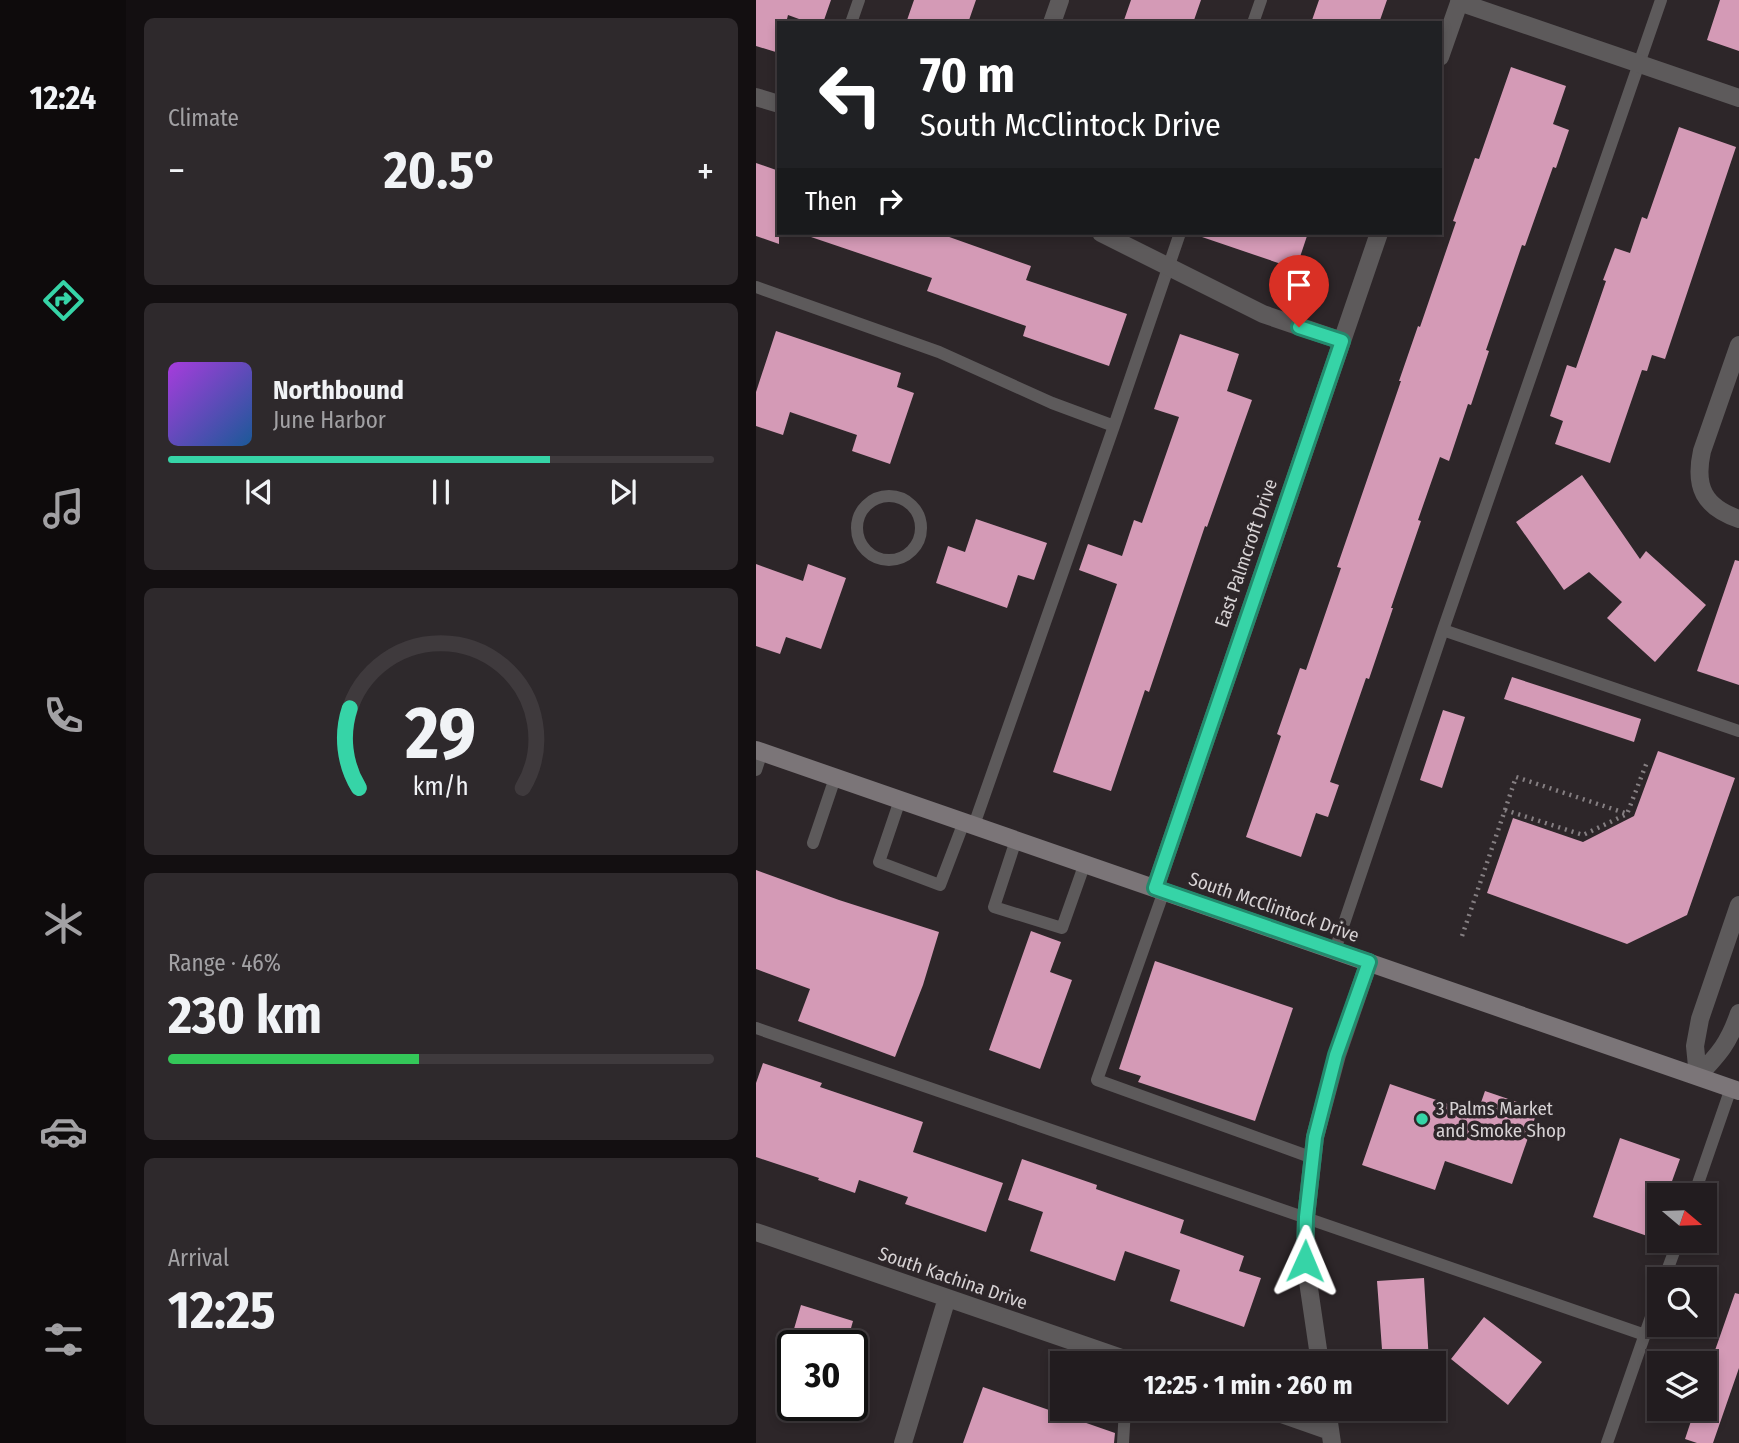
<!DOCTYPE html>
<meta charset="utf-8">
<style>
:root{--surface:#221c1f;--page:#2e292c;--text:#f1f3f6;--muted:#a2a1a4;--line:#3f3a3d;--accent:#36d4a7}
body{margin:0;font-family:"Fira Sans Condensed",sans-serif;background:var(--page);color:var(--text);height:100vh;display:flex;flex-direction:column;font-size:26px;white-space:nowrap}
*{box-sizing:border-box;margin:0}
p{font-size:23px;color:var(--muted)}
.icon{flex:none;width:38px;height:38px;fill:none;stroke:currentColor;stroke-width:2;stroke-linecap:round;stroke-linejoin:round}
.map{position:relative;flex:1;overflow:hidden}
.panel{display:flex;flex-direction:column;gap:18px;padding:18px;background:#130f11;width:630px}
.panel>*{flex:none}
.banner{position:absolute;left:21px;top:21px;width:665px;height:214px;border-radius:0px;box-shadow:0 4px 10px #0003,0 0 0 2px var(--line);background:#202124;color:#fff;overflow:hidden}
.needle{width:46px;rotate:109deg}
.buttons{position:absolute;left:891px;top:1183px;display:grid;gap:14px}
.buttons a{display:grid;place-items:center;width:70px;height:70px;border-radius:0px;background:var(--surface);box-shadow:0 4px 10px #0003,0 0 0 2px var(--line);font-size:35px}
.speed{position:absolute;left:21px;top:1330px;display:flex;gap:14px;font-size:35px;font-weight:700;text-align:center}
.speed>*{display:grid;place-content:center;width:91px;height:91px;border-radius:50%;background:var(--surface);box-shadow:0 4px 10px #0003,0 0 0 2px var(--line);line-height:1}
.speed .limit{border:4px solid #111;border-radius:10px;background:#fff;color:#111}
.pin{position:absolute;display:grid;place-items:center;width:60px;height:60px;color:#fff;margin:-72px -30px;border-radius:50% 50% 50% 0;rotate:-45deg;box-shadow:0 0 7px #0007}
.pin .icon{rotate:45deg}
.me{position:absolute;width:77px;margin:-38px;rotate:1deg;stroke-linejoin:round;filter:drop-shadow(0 0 5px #0008)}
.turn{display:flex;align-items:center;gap:24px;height:147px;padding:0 28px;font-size:32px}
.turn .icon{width:91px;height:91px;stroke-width:2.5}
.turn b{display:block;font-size:49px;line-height:60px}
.then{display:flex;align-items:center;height:66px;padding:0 28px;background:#0003;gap:14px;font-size:26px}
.big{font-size:52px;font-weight:700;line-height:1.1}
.panel .widget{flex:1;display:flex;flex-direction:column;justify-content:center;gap:10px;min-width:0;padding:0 24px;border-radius:10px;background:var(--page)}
.panel .dial{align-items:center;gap:0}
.dial svg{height:182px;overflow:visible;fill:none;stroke:var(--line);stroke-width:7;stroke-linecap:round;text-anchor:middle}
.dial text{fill:var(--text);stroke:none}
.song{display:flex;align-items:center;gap:21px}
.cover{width:84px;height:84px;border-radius:10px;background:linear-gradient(135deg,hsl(280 70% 55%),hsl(210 70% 35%))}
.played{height:7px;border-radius:4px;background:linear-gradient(90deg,var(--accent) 70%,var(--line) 70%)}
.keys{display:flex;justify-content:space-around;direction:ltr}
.heat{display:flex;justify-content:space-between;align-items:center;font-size:38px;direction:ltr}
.charge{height:10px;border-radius:5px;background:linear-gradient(90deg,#34c759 46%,var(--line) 0)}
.trip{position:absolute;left:294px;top:1351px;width:396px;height:70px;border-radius:0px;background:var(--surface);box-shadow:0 4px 10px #0003,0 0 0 2px var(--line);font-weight:700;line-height:70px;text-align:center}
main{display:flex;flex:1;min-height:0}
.tabs{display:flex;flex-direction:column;width:126px;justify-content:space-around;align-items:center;background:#0e0b0c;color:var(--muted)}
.tabs .icon{width:49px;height:49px}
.tabs .current{color:var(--accent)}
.tabs b{font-size:32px;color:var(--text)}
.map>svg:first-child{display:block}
</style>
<main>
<nav class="tabs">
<b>12:24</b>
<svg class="icon current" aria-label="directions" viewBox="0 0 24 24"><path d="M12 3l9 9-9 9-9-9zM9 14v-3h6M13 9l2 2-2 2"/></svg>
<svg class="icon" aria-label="music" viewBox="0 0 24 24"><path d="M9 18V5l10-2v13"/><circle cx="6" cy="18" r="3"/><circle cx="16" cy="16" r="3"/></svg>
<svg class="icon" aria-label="phone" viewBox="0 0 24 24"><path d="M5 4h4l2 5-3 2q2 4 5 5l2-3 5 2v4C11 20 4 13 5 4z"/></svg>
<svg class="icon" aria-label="climate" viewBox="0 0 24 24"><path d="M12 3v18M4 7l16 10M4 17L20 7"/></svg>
<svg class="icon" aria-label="car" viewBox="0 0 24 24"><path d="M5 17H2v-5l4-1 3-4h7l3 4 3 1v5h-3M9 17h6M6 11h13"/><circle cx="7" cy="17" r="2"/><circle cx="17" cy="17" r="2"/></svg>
<svg class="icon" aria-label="filters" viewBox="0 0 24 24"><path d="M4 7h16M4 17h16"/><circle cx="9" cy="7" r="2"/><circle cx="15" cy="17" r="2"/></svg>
</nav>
<section class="panel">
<div class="widget"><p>Climate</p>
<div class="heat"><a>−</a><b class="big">20.5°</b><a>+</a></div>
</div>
<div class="widget">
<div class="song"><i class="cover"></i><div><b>Northbound</b><p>June Harbor</p></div></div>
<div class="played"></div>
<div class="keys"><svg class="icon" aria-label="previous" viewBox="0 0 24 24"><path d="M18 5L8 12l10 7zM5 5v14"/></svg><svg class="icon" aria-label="pause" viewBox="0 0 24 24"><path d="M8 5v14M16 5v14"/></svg><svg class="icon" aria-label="next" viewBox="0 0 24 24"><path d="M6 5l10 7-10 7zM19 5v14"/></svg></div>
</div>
<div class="widget dial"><svg viewBox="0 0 100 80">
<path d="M14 69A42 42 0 1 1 86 69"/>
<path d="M14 69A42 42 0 0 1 10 34" stroke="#36d4a7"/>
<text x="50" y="56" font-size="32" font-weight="700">29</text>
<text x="50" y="72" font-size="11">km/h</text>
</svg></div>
<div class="widget"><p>Range · 46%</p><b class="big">230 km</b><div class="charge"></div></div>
<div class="widget"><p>Arrival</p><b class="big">12:25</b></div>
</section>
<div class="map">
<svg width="983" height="1443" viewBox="0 0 983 1443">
<rect width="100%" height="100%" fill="#2d2629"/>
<path fill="#d49ab6" d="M 0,0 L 75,0 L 67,23 L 54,23 L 32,15 L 30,23 L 23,23 L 23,53 L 0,46 Z
M 158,0 L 220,0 L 212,23 L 150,23 Z
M 375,0 L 445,0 L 437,23 L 367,23 Z
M 563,0 L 631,0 L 623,23 L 555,23 Z
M 964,0 L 983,0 L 983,51 L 951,40 Z
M 755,67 L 810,86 L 797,124 L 813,130 L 800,168 L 797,167 L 769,246 L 766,245 L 730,350 L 733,351 L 715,405 L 712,404 L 693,461 L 684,457 L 662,520 L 665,521 L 635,608 L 637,608 L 613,679 L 610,678 L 574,782 L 583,785 L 572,817 L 560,813 L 545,857 L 490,837 L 525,736 L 521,734 L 544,668 L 550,670 L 585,568 L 581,567 L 645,381 L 643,381 L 662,326 L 664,327 L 700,222 L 697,221 L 719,158 L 723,159 Z
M 923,127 L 980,147 L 909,359 L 896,355 L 891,371 L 886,370 L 854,463 L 799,444 L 807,421 L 794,416 L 811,365 L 820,368 L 850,281 L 847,280 L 859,248 L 874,253 L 886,217 L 891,219 Z
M 0,163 L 23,171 L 23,244 L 0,236 Z
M 56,233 L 182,233 L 275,266 L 270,280 L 371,314 L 353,366 L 267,336 L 270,326 L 171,291 L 176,278 L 55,237 Z
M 446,233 L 552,233 L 540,269 L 446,237 Z
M 20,331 L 145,373 L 141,387 L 158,393 L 134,464 L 96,451 L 101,435 L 34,412 L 27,435 L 0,426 L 0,392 Z
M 424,334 L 483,354 L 471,391 L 496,400 L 451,527 L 449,526 L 393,692 L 389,690 L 355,791 L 297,772 L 361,584 L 323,570 L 332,544 L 366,556 L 378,520 L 386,523 L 423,417 L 398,409 Z
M 826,475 L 884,559 L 890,551 L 950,605 L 899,662 L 851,618 L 866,602 L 833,572 L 808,590 L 760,522 Z
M 220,519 L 291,543 L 278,580 L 262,575 L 251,608 L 180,583 L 192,546 L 209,552 Z
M 979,560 L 983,561 L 983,685 L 941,671 Z
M 0,564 L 47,581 L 52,564 L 90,578 L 65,649 L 30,637 L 24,654 L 0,646 Z
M 756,677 L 885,719 L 878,742 L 748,699 Z
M 687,710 L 709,717 L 686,788 L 664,780 Z
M 902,751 L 979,778 L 931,915 L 871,944 L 731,893 L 757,818 L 827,842 L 878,816 Z
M 0,870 L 83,900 L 183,932 L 167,985 L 139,1057 L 42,1021 L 54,989 L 0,969 Z
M 275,931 L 305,942 L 294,972 L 316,980 L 284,1069 L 233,1050 Z
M 399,961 L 537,1008 L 499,1121 L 382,1082 L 385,1076 L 363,1069 Z
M 7,1063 L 66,1083 L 64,1087 L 167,1122 L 157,1152 L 247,1183 L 230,1232 L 149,1204 L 152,1197 L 103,1180 L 99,1193 L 62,1180 L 63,1178 L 0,1157 L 0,1083 Z
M 634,1084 L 721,1114 L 729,1091 L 782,1109 L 756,1184 L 689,1161 L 679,1190 L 606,1165 Z
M 864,1138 L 924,1159 L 911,1195 L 903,1195 L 903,1219 L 897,1238 L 837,1217 Z
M 266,1159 L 341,1185 L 340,1189 L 428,1220 L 424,1233 L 488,1256 L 483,1271 L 505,1278 L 488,1327 L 414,1301 L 424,1270 L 369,1251 L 359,1281 L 274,1251 L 287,1212 L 252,1200 Z
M 668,1278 L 673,1362 L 627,1363 L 621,1281 Z
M 979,1293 L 983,1294 L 983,1368 L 957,1443 L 941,1443 L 929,1439 L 939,1409 L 948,1409 L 948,1382 Z
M 45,1305 L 97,1321 L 90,1346 L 33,1346 Z
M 728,1317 L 786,1362 L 752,1405 L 695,1359 Z
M 227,1387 L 359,1433 L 358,1443 L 207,1443 Z"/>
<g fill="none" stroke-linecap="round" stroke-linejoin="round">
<path stroke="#857f82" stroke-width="4.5" stroke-dasharray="2 5" stroke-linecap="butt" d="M 749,810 L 760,777 L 869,813
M 706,936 L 749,810 L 827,835 L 871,814 L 891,762"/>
<path stroke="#5d5a5b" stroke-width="12" d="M 95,23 L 103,0
M 497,23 L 505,0
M 0,287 L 183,352 L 296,403 L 358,426
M101 528a32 32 0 1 1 64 0a32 32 0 1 1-64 0Z
M 687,630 L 983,731
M 0,770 L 6,752
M 144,800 L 123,862 L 184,885 L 208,822
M 218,825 L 358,426 L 424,233
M 260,840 L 238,907 L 306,928 L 329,863
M 57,843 L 79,778
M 408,891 L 341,1080 L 557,1158
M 579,950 L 687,630 L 905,0
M 0,1028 L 889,1335
M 938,1195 L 975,1088
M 908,1279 L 922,1241
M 367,1443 L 369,1409
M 851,1443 L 903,1294"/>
<path stroke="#5d5a5b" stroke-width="18" d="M 703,2 L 983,98
M 296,23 L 304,0
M 684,57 L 704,0
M 0,97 L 23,104
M 345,233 L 507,314 L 586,341
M 983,345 L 946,451 C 938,487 948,507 983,519
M 399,888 L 623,233
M 983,905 L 944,1019 L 939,1046 L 942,1076 C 963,1054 973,1043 983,1013
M 0,1232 L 380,1363
M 564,1363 L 549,1261 L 550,1217 L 559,1137 L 581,1055 L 613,962
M 511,1409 L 574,1431
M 571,1409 L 576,1443
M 147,1443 L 191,1298"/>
<path stroke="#7b7578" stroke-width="18" d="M 0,750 L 983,1091"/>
</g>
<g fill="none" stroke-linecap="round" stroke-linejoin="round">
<defs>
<path id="route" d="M 543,327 L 586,341 L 399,888 L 613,962 L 580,1055 L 559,1137 L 550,1217 L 549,1261"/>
</defs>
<use href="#route" stroke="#238a6d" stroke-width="18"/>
<use href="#route" stroke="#36d4a7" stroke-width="12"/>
</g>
<circle fill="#36d4a7" stroke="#2d2629" stroke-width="2.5" cx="666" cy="1119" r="7"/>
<g text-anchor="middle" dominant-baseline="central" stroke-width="7" stroke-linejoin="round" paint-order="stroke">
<g font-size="19" fill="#d7d2d4" stroke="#2d2629">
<text transform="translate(490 553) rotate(-71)">East Palmcroft Drive</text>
<text transform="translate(518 907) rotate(19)">South McClintock Drive</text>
<text transform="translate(197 1278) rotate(19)">South Kachina Drive</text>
</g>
<g font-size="19" fill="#d7d2d4" stroke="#2d2629" text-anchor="start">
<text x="680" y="1108">3 Palms Market<tspan x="680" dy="22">and Smoke Shop</tspan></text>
</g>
</g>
</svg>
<div class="buttons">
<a><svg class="needle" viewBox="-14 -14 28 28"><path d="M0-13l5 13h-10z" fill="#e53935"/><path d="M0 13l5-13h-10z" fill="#a2a1a4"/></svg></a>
<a><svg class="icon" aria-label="search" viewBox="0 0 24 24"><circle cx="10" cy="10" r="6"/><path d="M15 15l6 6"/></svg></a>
<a><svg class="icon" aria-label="layers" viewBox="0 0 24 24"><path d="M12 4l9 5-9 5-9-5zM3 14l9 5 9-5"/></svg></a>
</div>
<div class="speed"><div class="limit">30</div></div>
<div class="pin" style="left:543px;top:327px;background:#d93025"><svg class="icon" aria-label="arrive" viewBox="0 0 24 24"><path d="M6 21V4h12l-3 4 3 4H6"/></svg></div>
<svg class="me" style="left:549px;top:1261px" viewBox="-20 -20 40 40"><path d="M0-17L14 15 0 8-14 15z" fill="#36d4a7" stroke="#fff" stroke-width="4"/></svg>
<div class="trip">12:25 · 1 min · 260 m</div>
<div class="banner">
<div class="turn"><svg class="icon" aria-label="left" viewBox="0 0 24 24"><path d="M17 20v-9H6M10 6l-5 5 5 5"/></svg><div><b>70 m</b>South McClintock Drive</div></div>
<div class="then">Then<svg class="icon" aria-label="right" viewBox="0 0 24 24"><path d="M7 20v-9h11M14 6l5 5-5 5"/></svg></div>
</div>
</div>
</main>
